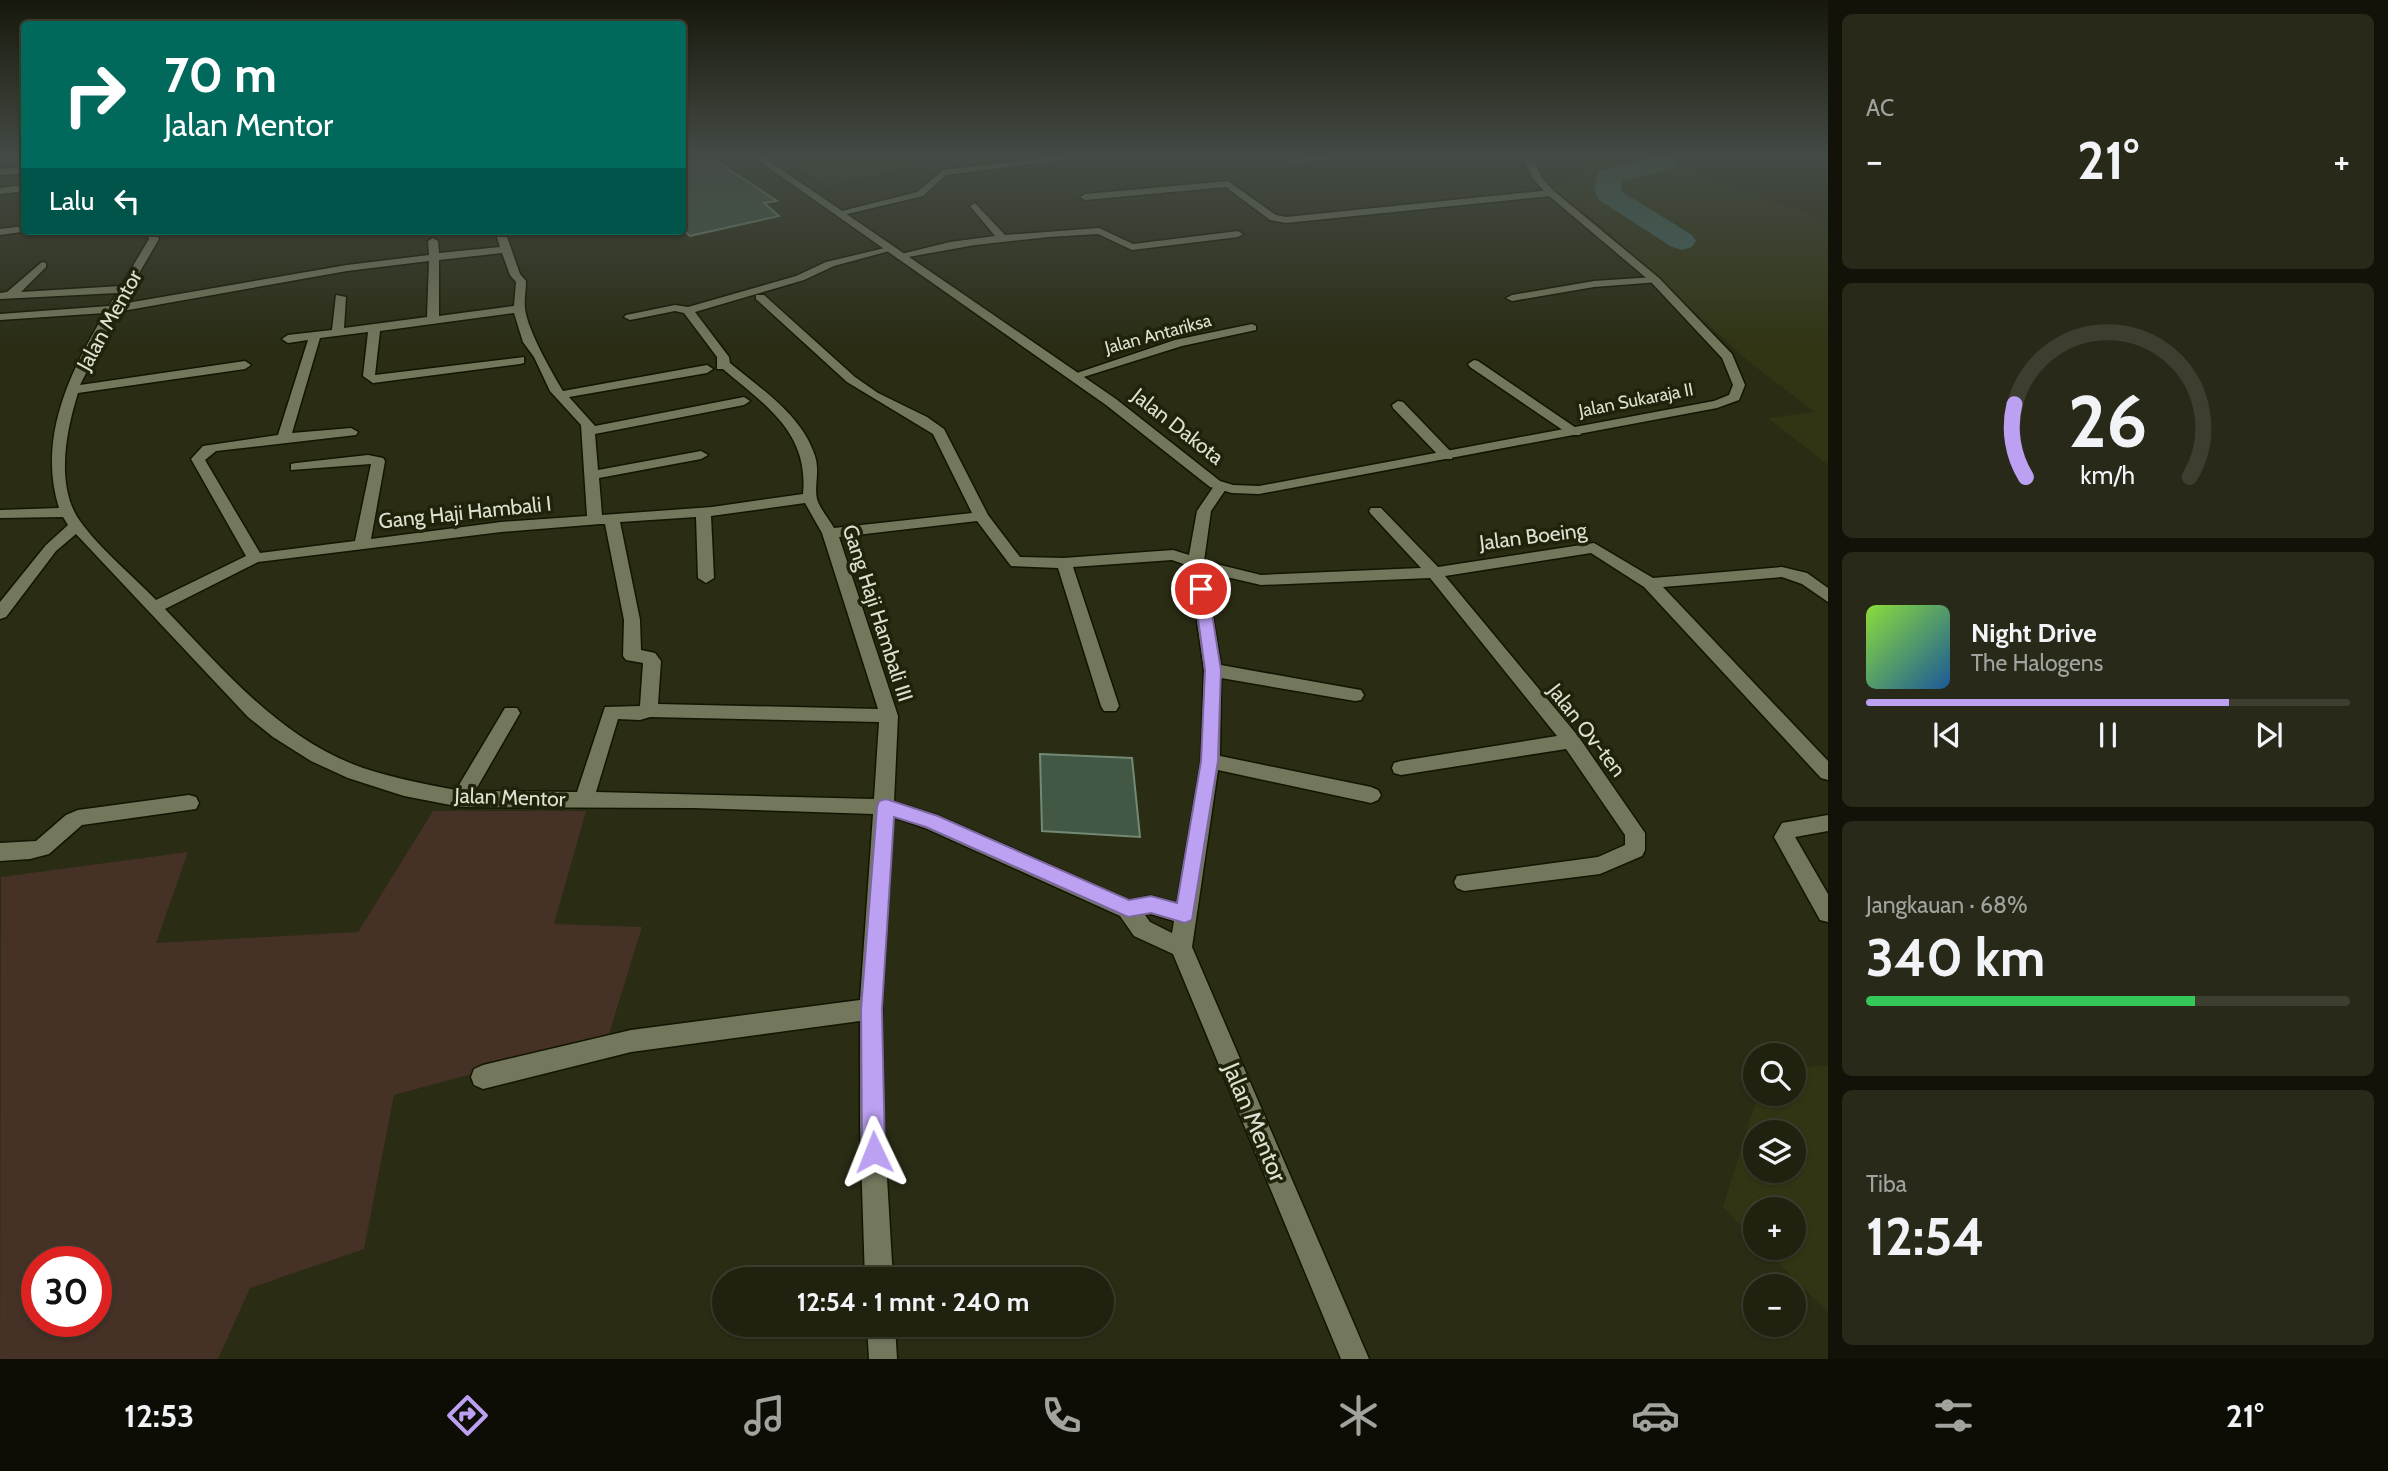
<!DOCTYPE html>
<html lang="id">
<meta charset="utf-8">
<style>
:root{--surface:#20210f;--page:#282918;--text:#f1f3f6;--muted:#a2a39e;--line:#3d3e2f;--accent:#bca0f2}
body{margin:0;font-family:Cabin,sans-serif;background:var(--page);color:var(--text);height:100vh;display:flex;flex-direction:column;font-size:26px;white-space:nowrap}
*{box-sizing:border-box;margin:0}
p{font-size:23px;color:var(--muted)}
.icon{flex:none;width:38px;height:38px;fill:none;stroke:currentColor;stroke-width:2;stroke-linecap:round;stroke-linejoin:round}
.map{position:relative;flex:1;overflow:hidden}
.details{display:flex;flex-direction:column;gap:14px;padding:14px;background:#121208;width:560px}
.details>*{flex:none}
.top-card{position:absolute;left:21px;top:21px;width:665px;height:214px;border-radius:7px;box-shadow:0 2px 5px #0004,0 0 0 2px var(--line);background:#00695c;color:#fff;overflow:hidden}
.buttons{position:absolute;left:1743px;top:1043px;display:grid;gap:14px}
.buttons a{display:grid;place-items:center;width:63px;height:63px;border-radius:50%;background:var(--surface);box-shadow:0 2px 5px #0004,0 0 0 2px var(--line);font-size:35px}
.speed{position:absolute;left:21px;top:1246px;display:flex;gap:14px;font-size:35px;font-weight:700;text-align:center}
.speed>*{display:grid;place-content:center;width:91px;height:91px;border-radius:50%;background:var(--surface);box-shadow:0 2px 5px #0004,0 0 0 2px var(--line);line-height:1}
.speed .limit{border:10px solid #d22;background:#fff;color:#111}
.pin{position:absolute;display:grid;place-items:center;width:60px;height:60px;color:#fff;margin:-30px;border:4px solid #fff;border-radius:50%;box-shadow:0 2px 7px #0007}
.me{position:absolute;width:77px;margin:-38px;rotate:358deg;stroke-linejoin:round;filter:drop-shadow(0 0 5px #0008)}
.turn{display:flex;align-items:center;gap:24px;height:147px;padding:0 28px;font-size:32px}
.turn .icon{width:91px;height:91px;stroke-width:2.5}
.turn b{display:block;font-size:49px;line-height:60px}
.then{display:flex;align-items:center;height:66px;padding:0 28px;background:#0003;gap:14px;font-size:26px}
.big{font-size:52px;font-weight:700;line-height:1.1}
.details .tile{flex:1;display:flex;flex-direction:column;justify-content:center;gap:10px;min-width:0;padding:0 24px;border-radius:10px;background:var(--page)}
.details .dial{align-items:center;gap:0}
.dial svg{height:182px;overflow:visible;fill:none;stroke:var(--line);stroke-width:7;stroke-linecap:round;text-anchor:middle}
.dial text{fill:var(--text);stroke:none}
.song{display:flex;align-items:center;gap:21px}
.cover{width:84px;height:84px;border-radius:10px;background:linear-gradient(135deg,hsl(90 70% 55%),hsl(210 70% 35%))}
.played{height:7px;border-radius:4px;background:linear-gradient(90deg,var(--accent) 75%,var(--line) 75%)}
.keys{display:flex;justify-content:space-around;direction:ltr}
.heat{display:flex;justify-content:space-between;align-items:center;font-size:38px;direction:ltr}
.charge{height:10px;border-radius:5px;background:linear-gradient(90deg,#34c759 68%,var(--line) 0)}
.trip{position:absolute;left:712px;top:1267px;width:402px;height:70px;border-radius:35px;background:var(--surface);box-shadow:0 2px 5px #0004,0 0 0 2px var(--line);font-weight:700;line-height:70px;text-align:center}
.menu{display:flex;height:112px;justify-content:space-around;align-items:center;background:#0d0d06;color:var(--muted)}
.menu .icon{width:49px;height:49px}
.menu .current{color:var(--accent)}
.menu b{font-size:32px;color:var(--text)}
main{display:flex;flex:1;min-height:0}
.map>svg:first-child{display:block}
</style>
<main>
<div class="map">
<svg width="1828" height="1359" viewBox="0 0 1828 1359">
<rect width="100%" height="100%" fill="#2a2c14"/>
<path fill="#313514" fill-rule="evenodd" d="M 783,156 L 918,156 L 927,162 L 827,186 Z
M 1648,160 L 1703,174 L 1717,183 L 1828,220 L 1828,465 L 1768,418 L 1815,412 L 1749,362 L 1603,227 L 1552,189 L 1599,164 Z
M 1828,1065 L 1828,1312 L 1763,1248 L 1794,1248 L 1794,1209 L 1755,1209 L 1755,1240 L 1723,1207 L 1758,1094 L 1794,1094 L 1794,1069 ZM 1755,1132 L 1794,1132 L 1794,1171 L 1755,1171 Z"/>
<path fill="#453126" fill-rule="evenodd" d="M 433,811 L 586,811 L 554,924 L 642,927 L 608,1037 L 394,1095 L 364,1249 L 250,1288 L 218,1359 L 0,1359 L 1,877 L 188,852 L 156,943 L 358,932 ZM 37,1262 L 96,1262 L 96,1321 L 37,1321 Z"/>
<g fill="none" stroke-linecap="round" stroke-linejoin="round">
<path fill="#42655d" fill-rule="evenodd" d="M 1646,156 L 1672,156 L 1677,163 L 1673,168 L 1622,181 L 1621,191 L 1692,235 L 1696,241 L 1692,247 L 1682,250 L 1672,247 L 1599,200 C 1593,191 1594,179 1600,171 L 1648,159 Z"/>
</g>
<path fill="#425844" stroke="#728974" stroke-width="2" d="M 682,156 L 704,156 L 713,163 L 718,162 L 777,201 L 764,203 L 779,216 L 690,236 L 682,229 Z
M 1040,754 L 1132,758 L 1140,837 L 1042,831 Z"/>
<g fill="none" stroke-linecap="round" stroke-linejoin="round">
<defs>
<path id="street" d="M 1064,156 L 1093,156 L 946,175 L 923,196 L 839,216 L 834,213 L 917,192 L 943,170 Z
M 1314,156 L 1350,156 L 1292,164 L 1288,161 Z
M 1228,181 L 1276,215 L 1286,217 L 1551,190 L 1556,193 L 1551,196 L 1286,223 L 1270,220 L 1226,187 L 1085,200 L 1080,197 L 1085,194 Z
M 24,185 L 24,191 L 0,194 L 0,188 Z
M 975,203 L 1005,235 L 1099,228 L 1133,244 L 1238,231 L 1243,234 L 1238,237 L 1132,250 L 1098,234 L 1049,237 L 975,245 L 897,259 L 897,255 L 950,242 L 995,236 L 970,206 Z
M 24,226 L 24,231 L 28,231 L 0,235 L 0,229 Z
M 145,231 L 155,231 L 159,239 L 121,304 L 347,265 L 429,255 L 428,241 L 433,238 L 438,241 L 439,253 L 500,247 L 495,231 L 505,231 L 520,274 L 526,281 C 526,290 524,300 525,309 C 528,331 551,371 563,391 L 707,365 L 713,369 L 707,373 L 569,397 L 595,426 L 744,397 L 750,401 L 744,405 L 595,434 L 598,470 L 701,451 L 708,455 L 701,459 L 599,478 L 602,515 L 712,507 L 803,494 C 809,432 765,405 723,369 L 717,369 L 717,357 L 684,313 L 675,311 L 630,320 L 624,317 L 626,315 L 675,305 L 688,307 L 796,276 L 826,262 L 893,246 L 893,250 L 834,266 L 804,280 L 695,312 L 729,357 L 730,363 C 761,389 802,415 815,456 C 820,471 814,487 817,499 C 820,509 829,519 834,528 L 972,513 L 933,434 L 847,382 L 756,299 L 756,295 L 764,295 L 855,377 L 878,393 L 927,417 L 944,429 L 988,515 L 1020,557 L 1064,558 L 1173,550 L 1189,555 L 1197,511 L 1216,483 L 1221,482 L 1228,486 L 1211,511 L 1204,561 L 1261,575 L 1421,568 L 1371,514 L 1369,511 L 1371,508 L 1381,508 L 1438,567 L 1594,543 L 1653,578 L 1782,567 L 1807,573 L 1828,588 L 1828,602 L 1802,584 L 1782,577 L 1663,587 L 1828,761 L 1828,780 L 1821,778 L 1644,587 L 1591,553 L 1445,576 L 1578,736 L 1645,833 L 1645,850 L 1642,856 L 1600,874 L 1464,891 L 1457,888 L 1454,882 L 1457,876 L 1598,857 L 1625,845 L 1625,835 L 1566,749 L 1401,775 L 1394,773 L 1392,768 L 1394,763 L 1401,761 L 1557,736 L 1430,578 L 1261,585 L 1205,572 L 1221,665 L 1355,689 L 1361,690 L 1364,695 L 1361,700 L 1355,701 L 1221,678 L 1220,756 L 1371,787 L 1378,790 L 1381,795 L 1378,800 L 1371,803 L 1218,770 L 1192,947 L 1369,1359 L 1341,1359 L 1173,954 L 1134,936 L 1120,916 L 925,828 L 893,817 L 882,1009 L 884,1127 L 893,1279 L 865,1279 L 860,1127 L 860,1021 L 631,1052 L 483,1089 L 474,1085 L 471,1077 L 474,1069 L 483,1065 L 631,1030 L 860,1000 L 873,814 L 694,808 L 461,807 L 404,796 L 348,778 L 311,761 L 273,737 L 248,717 L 76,534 L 56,551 L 6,617 L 0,619 L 0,602 L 46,545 L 68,525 L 63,517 L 0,518 L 0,510 L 59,508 C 37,439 70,371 105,313 L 0,320 L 0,314 L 109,306 L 117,293 L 0,299 L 0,293 L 7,292 L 42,262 L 46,263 L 46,267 L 21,292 L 121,286 L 149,239 ZM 502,253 L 510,275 L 516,282 L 514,306 L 439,316 L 439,260 ZM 429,261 L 427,317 L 344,328 L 346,297 L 336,295 L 332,330 L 288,335 L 282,339 L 288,343 L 308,340 L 278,435 L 203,446 L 191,459 L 246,556 L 156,600 C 132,575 99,548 80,521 C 55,486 66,431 78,393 L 245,369 L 251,365 L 245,361 L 80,385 L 117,312 L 347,271 ZM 514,313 L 523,342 L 534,357 L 550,391 L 581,425 L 587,516 L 501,522 L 371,539 L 385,461 L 383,458 L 368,455 L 296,463 L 291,464 L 291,470 L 371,464 L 355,541 L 260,553 L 205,460 L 216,451 L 356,435 L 358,432 L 351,428 L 292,433 L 320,338 L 368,332 L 363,376 L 373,383 L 520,364 L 524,363 L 524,357 L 375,375 L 380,331 ZM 805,503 L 822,533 L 878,709 L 658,704 L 661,661 L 655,653 L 641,650 L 640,620 L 620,522 L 696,517 L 698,578 L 706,583 L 714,578 L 711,516 ZM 977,521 L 1011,566 L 1058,568 L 1101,706 L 1104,711 L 1116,711 L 1119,706 L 1073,567 L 1172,560 L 1189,566 L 1204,670 L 1201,761 L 1177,903 L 1151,896 L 1129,900 L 939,816 L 894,802 L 898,716 L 839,537 ZM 600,524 L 605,524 L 624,620 L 623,656 L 626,660 L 643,663 L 640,706 L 605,707 L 577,792 L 475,791 L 520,713 L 517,708 L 505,708 L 456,790 C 424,784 393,778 363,768 C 280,739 224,670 165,609 L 258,562 L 501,532 ZM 650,717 L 879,722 L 874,799 L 596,792 L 618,719 L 640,720 ZM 1151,914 L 1174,921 L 1172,933 L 1150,922 L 1145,915 Z
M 1655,277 L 1660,280 L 1659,282 L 1594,287 L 1512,301 L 1506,298 L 1512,295 L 1594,281 Z
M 1252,324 L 1256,326 L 1256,330 L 1182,346 L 1074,380 L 1068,376 L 1175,340 Z
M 1474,360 L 1478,361 L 1582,432 L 1580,435 L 1570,435 L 1470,367 L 1468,364 Z
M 1398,401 L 1403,402 L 1452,453 L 1452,459 L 1442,459 L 1393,408 L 1392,405 Z
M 189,795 L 196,797 L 199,803 L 196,809 L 82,825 L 49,854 L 30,859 L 0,861 L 0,843 L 36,841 L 66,815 L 78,810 Z
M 1828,815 L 1828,831 L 1795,837 L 1828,894 L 1828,922 L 1820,920 L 1774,837 L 1782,823 Z
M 867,1325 L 895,1325 L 897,1359 L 869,1359 Z"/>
<path id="secondary" d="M 752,156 L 762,156 L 1116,399 L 1220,481 L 1233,485 L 1259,486 L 1714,401 L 1729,395 L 1733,385 L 1722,358 L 1651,282 L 1548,195 L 1533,179 L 1523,156 L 1532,156 L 1542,178 L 1554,191 L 1659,278 L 1732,354 L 1745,385 L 1739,400 L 1717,408 L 1259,494 L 1232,493 L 1210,487 L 1106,405 Z
M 24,167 L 24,173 L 0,175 L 0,169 Z"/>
</defs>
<use href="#street" stroke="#131500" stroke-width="3"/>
<use href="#secondary" stroke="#131500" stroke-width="3"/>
<use href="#street" fill="#73775c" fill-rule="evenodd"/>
<use href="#secondary" fill="#73775c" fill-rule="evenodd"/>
</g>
<linearGradient id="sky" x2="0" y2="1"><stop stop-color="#17180b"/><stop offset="0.45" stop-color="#444b45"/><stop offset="1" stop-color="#444b45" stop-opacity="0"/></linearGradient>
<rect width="1828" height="347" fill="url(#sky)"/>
<path fill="#bca0f2" stroke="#7a689d" stroke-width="2" d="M 1201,584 L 1208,589 L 1221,670 L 1218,761 L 1192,920 L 1185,923 L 1151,913 L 1128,917 L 926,827 L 894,817 L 882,1009 L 885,1152 L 882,1161 L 874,1164 L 865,1161 L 862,1152 L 861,1009 L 877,807 L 879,801 L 886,799 L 938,816 L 1129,900 L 1151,896 L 1177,903 L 1201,761 L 1205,670 L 1194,589 Z"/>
<g text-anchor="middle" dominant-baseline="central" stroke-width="7" stroke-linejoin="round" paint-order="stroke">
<g font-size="18" fill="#dee0d1" stroke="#20230a">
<text transform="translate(1158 334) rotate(-15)">Jalan Antariksa</text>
<text transform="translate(1636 400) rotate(-11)">Jalan Sukaraja II</text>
</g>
<g font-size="21" fill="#dee0d1" stroke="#20230a">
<text transform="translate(109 320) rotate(-61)">Jalan Mentor</text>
<text transform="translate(1178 426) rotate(38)">Jalan Dakota</text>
<text transform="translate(465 512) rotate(-6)">Gang Haji Hambali I</text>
<text transform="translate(1533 536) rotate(-7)">Jalan Boeing</text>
<text transform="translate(878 613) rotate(72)">Gang Haji Hambali III</text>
<text transform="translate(1587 730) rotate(52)">Jalan Ov-ten</text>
<text transform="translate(510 797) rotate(2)">Jalan Mentor</text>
</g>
<g font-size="24" fill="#dee0d1" stroke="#20230a">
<text transform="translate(1255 1122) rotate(67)">Jalan Mentor</text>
</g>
</g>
</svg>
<div class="buttons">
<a><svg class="icon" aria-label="search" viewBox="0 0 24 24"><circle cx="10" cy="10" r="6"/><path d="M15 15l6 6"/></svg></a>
<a><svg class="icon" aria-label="layers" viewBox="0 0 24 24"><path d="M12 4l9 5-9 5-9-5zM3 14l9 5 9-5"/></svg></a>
<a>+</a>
<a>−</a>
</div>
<div class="speed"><div class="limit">30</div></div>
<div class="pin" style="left:1201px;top:589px;background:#d93025"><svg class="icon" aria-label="arrive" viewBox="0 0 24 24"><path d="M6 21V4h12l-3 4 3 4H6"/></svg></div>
<svg class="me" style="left:874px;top:1152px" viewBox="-20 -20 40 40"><path d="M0-17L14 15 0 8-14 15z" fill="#bca0f2" stroke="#fff" stroke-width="4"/></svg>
<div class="trip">12:54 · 1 mnt · 240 m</div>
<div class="top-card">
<div class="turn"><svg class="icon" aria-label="right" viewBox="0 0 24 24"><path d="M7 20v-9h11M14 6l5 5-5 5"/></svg><div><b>70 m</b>Jalan Mentor</div></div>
<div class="then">Lalu<svg class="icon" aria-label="left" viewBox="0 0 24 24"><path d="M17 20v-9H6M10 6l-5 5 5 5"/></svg></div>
</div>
</div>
<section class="details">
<div class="tile"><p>AC</p>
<div class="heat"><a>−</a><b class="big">21°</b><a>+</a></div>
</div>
<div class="tile dial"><svg viewBox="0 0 100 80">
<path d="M14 69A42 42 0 1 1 86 69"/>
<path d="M14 69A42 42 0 0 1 9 37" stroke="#bca0f2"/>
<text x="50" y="56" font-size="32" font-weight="700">26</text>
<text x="50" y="72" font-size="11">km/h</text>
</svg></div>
<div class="tile">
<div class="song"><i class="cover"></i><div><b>Night Drive</b><p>The Halogens</p></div></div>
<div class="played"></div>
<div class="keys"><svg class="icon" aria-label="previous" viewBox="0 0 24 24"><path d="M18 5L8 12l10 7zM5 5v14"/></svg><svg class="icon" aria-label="pause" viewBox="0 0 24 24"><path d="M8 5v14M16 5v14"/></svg><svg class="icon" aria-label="next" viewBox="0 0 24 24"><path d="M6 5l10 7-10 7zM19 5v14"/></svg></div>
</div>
<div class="tile"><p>Jangkauan · 68%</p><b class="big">340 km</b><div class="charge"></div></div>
<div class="tile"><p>Tiba</p><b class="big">12:54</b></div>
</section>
</main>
<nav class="menu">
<b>12:53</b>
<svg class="icon current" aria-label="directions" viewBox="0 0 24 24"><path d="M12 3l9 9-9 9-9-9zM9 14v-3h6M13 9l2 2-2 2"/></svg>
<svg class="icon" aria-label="music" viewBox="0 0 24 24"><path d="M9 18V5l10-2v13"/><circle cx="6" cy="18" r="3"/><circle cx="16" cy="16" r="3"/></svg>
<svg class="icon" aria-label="phone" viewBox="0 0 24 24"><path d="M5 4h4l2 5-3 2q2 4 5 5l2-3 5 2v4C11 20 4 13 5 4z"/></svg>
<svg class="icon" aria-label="climate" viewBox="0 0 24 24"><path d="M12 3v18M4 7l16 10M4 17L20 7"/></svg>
<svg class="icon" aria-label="car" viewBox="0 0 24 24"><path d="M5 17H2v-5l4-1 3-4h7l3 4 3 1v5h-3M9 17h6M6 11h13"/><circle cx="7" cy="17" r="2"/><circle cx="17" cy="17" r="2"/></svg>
<svg class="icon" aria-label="filters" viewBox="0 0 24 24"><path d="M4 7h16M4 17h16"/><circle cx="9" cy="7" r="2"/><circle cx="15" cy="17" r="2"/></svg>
<b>21°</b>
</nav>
